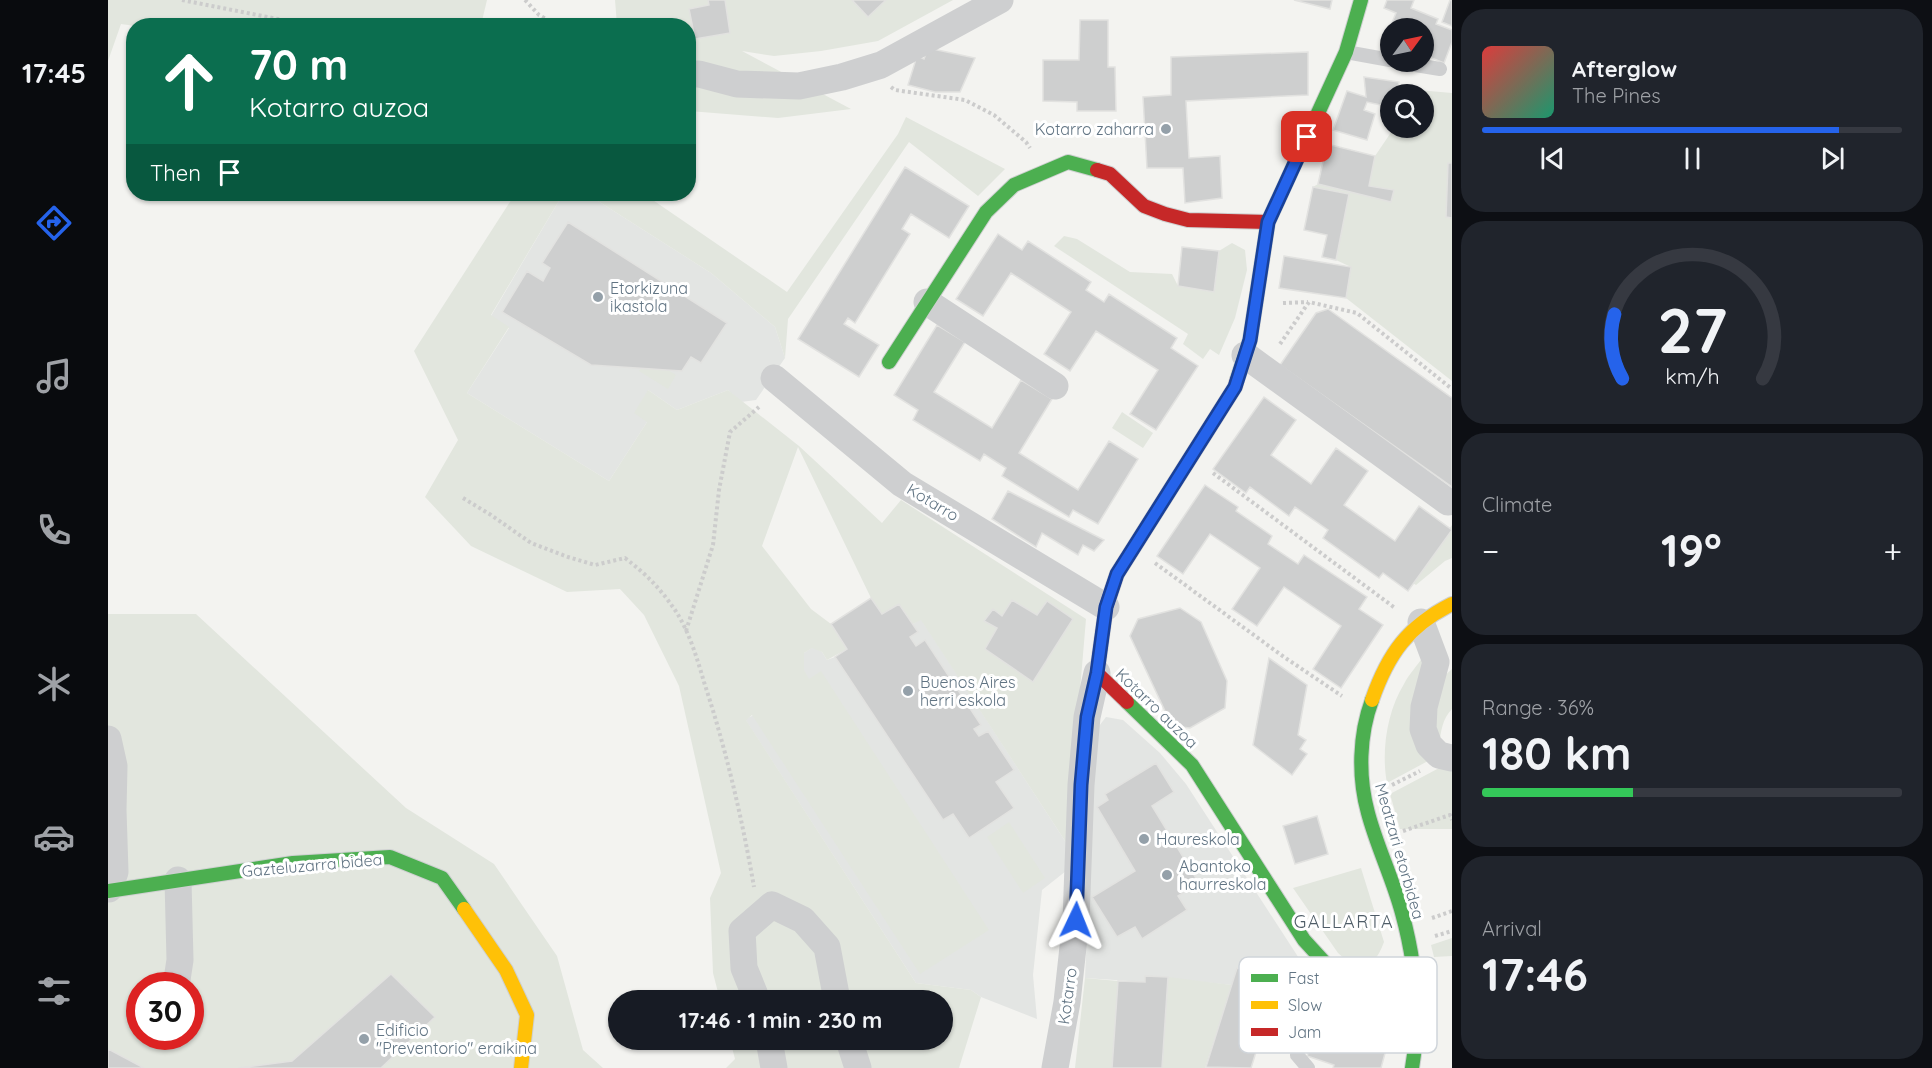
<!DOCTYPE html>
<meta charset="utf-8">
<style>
:root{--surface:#171b24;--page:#20242c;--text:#f1f3f6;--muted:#9ea1a6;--line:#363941;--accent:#2563eb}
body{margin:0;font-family:Quicksand,sans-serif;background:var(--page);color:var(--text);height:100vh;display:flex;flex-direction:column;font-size:22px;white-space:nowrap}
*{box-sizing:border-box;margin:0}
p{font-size:20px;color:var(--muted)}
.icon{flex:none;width:33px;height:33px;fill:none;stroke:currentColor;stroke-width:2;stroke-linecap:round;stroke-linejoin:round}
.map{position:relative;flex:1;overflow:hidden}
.drawer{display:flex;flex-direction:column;gap:9px;padding:9px;background:#0d0f14;width:480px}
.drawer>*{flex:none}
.banner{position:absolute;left:18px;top:18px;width:570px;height:183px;border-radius:24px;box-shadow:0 2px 4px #0004;background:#0b6e4f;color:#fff;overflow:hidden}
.needle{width:39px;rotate:57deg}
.buttons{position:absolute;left:1272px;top:18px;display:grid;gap:12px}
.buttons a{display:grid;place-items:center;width:54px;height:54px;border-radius:50%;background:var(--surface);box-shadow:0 2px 4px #0004;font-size:30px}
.speed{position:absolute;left:18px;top:972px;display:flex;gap:12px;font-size:30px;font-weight:700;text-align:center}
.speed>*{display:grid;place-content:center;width:78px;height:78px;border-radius:50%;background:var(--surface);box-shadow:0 2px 4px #0004;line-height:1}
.speed .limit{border:9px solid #d22;background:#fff;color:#111}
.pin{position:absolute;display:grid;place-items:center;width:51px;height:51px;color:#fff;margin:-26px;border-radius:12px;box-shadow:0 3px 9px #0006}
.me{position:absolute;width:66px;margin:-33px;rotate:2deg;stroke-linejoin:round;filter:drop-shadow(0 0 4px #0008)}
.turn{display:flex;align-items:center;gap:21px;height:126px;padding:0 24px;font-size:27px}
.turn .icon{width:78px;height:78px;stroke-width:2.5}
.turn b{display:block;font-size:42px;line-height:51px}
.then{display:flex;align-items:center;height:57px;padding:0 24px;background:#0003;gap:12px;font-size:22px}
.big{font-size:45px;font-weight:700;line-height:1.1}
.drawer .tile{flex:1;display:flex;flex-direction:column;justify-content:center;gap:9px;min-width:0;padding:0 21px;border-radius:24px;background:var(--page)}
.drawer .dial{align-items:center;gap:0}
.dial svg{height:156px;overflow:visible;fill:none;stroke:var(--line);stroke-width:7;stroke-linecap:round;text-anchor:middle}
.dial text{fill:var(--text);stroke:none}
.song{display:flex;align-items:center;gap:18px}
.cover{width:72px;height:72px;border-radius:9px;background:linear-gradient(135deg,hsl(0 70% 55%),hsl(160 70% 35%))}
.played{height:6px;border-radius:3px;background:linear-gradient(90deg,var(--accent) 85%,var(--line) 85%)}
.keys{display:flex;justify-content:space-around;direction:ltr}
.heat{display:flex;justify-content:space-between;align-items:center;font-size:33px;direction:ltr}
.charge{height:9px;border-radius:4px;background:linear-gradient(90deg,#34c759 36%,var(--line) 0)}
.trip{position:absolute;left:500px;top:990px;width:345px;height:60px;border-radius:30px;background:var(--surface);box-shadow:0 2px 4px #0004;font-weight:700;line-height:60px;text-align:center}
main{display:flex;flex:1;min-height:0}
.tabs{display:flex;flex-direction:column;width:108px;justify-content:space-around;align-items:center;background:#090b0e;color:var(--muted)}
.tabs .icon{width:42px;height:42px}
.tabs .selected{color:var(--accent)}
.tabs b{font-size:27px;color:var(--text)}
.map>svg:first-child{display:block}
</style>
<main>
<nav class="tabs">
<b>17:45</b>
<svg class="icon selected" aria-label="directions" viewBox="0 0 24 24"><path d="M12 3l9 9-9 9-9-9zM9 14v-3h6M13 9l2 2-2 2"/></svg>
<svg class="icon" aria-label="music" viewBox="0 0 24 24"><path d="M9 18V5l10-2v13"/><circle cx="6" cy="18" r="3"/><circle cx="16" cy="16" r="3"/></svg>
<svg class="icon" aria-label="phone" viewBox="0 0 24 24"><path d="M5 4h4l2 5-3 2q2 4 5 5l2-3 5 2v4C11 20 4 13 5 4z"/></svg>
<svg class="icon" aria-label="climate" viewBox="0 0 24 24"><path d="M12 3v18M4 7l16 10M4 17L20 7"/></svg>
<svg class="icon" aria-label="car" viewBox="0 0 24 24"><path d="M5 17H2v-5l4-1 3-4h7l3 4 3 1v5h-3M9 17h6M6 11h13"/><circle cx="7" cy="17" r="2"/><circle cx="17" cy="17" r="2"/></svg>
<svg class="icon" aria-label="filters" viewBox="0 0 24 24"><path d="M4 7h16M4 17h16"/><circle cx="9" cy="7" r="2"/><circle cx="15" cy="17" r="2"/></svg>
</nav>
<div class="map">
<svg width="1344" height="1068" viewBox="0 0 1344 1068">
<rect width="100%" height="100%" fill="#f3f3f0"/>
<path fill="#e3e5e3" d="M 455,194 L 479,194 L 603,273 L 667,327 L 677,358 L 648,400 L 633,402 L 620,390 L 569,410 L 540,390 L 539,422 L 501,481 L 359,393 L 401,328 L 383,316 Z
M 813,619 L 959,844 L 958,871 L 934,890 L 925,975 L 929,1019 L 873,997 L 863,990 L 808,983 L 637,719 L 644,716 L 696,669 L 696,653 L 705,647 L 714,652 L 719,660 L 727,657 L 835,820 L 845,814 L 861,837 L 905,808 L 888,782 L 905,770 L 880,731 L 871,736 L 866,729 L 873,725 L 818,641 L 808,646 L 802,637 L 810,632 L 805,624 Z
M 998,717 L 1015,720 L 1052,753 L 1078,784 L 1196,966 L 1196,983 L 1157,972 L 1142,965 L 1140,970 L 1124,985 L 1038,976 L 1037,982 L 977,978 L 988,730 Z"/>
<path fill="#e2e6de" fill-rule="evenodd" d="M 0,0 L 379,0 L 373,25 L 27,26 L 13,24 L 0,61 Z
M 507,0 L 845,0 L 770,41 L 713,51 L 666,56 L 634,51 L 743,109 L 670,118 L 581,111 L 580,26 L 509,25 Z
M 1310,90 L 1344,93 L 1344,381 L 1238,298 L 1243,267 L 1228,260 L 1241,195 L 1205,187 L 1210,184 L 1283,202 L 1285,190 L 1261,186 L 1267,156 L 1286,128 L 1316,128 L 1316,94 L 1308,94 Z
M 798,117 L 897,169 L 870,196 L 801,142 L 680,319 L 677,358 L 667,327 L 603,273 L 479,194 L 536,194 L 679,292 L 790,134 Z
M 407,194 L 455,194 L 383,315 L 401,327 L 359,393 L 501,481 L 539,422 L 526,413 L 540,390 L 569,410 L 620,390 L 691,446 L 774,523 L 793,500 L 978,619 L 959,844 L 813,620 L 805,624 L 791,604 L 774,614 L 763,598 L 690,447 L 654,546 L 703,609 L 723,624 L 739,649 L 719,660 L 714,652 L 704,648 L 696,653 L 696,670 L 701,679 L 713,671 L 881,930 L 812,974 L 644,715 L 638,720 L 808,983 L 863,990 L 873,997 L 851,1068 L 618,1068 L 627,1059 L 622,1040 L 834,1040 L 834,1000 L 612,1000 L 605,973 L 602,898 L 613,873 L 571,686 L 536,615 L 512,589 L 459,592 L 363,546 L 317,497 L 350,440 L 306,351 Z
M 956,236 L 969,239 L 1022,272 L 1064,274 L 1070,286 L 1106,292 L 1111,251 L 1124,243 L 1137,250 L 1139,270 L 1127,318 L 1111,355 L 1102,349 L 1095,359 L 1075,344 L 1080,334 L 946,246 Z
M 540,358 L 568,375 L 560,389 L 531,371 Z
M 1014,412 L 1045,433 L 1035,448 L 1004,428 Z
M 1344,525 L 1344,558 L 1337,561 L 1308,585 L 1303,582 Z
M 0,614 L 88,614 L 298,808 L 386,864 L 449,956 L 475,1050 L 495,1068 L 0,1068 ZM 32,986 L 82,986 L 82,1036 L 32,1036 Z
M 1315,657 L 1320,761 L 1279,783 C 1273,752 1279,711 1296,684 C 1301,674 1309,666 1315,657 Z
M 1344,669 L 1344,709 C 1334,719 1333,732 1331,745 L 1325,711 L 1334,678 Z
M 1333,767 L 1344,771 L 1344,829 L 1292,829 L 1282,794 Z
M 901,822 L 937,878 L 915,893 L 879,837 Z
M 1253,868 L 1276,942 C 1269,960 1265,965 1245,966 L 1230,953 L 1185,888 Z
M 1344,938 L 1344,956 L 1326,957 L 1323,945 Z
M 1060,977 L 1124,985 L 1097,1068 L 1054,1068 Z
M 977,978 L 1010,981 L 1004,1068 L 967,1068 Z"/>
<path fill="#cecfcf" stroke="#e2e2e0" stroke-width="1.5" d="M 600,0 L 617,0 L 622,33 L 587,39 L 581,9 L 601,5 Z
M 744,0 L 778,0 L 760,17 Z
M 1186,0 L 1224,0 L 1222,9 Z
M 1279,0 L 1306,0 L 1303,8 L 1330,19 L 1328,24 L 1344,30 L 1344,42 L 1336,63 L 1316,55 L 1316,28 L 1282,28 L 1282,42 L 1277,39 L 1288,13 L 1276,8 Z
M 1342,0 L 1344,0 L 1344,26 L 1334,22 Z
M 972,20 L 1000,20 L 1000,67 L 1007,67 L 1008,111 L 969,111 L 969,102 L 935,101 L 935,60 L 971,60 Z
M 820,48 L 867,58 L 852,92 L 827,92 L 800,85 L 809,56 L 816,59 Z
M 1200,52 L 1200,95 L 1078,101 L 1081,158 L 1112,156 L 1114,198 L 1077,203 L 1075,168 L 1039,168 L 1035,97 L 1063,95 L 1063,57 Z
M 1256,77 L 1291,82 L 1288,94 L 1282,94 L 1282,107 L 1259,102 L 1256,110 L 1267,114 L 1259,140 L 1225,130 L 1239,91 L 1258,97 Z
M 1219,144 L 1267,156 L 1261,186 L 1286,190 L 1283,202 L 1210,184 Z
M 1340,163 L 1344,163 L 1344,218 L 1338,217 Z
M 797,167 L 861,206 L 841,238 L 803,214 L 794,229 L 802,234 L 747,323 L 740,318 L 736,324 L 771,345 L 751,377 L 690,339 Z
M 1205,187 L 1241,194 L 1228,260 L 1214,257 L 1219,235 L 1196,230 Z
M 460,222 L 619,323 L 593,363 L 583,357 L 574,371 L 483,365 L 394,312 L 419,271 L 435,281 L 442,268 L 434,263 Z
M 890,234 L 914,250 L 920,241 L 983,282 L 978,290 L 996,302 L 1001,294 L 1069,338 L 1063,348 L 1090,366 L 1048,430 L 1022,414 L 1050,370 L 988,331 L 962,371 L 936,354 L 963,312 L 903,273 L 875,316 L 848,299 Z
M 1074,247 L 1111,251 L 1106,292 L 1070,286 Z
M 1176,256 L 1243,267 L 1238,298 L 1171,288 Z
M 1220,309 L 1344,398 L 1344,487 L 1172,365 L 1208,313 Z
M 829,325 L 857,342 L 826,392 L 884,428 L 913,380 L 944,399 L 911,453 L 970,490 L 1001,441 L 1030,459 L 990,524 L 965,510 L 961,517 L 894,476 L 898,468 L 876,454 L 872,461 L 805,420 L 810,410 L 786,395 Z
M 1156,397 L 1188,420 L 1163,455 L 1203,484 L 1228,448 L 1260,471 L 1236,505 L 1287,541 L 1311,506 L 1344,530 L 1300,591 L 1275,573 L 1271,578 L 1215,538 L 1220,530 L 1187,507 L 1181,516 L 1142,487 L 1138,493 L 1105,469 Z
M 1097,485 L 1130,507 L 1128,511 L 1164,536 L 1160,544 L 1190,564 L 1196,555 L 1259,597 L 1251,609 L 1275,625 L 1233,688 L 1205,669 L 1233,626 L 1176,587 L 1149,626 L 1124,609 L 1152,568 L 1102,534 L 1075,574 L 1049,556 Z
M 900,491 L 996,540 L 986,551 L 975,545 L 970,555 L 934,533 L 928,547 L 884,519 Z
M 763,598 L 774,614 L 791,604 L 810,632 L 802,637 L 808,646 L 817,640 L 873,725 L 866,729 L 871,736 L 880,731 L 906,770 L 888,782 L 906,808 L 861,838 L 845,814 L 835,820 L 727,657 L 739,649 L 723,624 Z
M 904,600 L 929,615 L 939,601 L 965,619 L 925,682 L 877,649 L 889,628 L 876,621 L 885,609 L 894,616 Z
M 1072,608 L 1093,622 L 1119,681 L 1117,708 L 1082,728 L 1064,726 L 1022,636 L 1030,619 Z
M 1161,658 L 1199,685 L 1190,735 L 1198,740 L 1192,749 L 1199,754 L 1184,775 L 1145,745 Z
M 1048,763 L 1066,792 L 1044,806 L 1091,883 L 1070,896 L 1079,910 L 1034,939 L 1027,927 L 1009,937 L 984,897 L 1027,871 L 989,807 L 1000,800 L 997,794 Z
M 1209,816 L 1220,854 L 1187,864 L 1175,826 Z
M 1142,965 L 1157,972 L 1196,983 L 1229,1003 L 1246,1020 L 1279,1030 L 1273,1044 L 1279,1046 L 1273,1068 L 1225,1068 L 1226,1065 L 1199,1056 L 1207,1030 L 1160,1014 L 1143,1068 L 1098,1067 L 1129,968 L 1140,970 Z
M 283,974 L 327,1017 L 273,1068 L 130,1068 L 184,1061 Z
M 1037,976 L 1060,977 L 1054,1068 L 1004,1068 L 1010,981 L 1037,982 Z
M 0,1049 L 36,1068 L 0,1068 Z"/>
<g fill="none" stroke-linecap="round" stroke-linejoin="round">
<defs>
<path id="fast" d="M 781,362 L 878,212 L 906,185 L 960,162 L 989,170
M 1129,380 L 1142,340 L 1160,222 L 1238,52 L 1253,0
M 1264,700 C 1251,735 1250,777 1260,813 C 1269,847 1285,879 1294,913 C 1308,964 1313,1016 1304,1068
M 1019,702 L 1084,765 L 1196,940 L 1228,975 L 1265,990 L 1309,989
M 0,891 L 185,863 L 282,857 L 334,878 L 356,909"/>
<path id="slow" d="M 1264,700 C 1280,654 1300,626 1344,604
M 356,909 L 398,970 L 419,1015 L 413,1068"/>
<path id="jam" d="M 989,170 L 1002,174 L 1036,206 L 1057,214 L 1080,220 L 1160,222
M 1019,702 L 989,673 L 998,607 L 1009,574 L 1127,387 L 1129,380"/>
</defs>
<use href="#fast" stroke="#ced0d0" stroke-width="16"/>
<use href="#slow" stroke="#ced0d0" stroke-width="16"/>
<use href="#jam" stroke="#ced0d0" stroke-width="16"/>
<path stroke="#ccc" stroke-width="4" stroke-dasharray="3 3" stroke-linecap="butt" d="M 74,0 L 205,26
M 417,0 L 431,15 L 450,26
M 783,87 L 787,90 L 857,100 L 886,115 L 918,142 L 922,148
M 1175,303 L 1200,302
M 1172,344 L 1201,302 L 1249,313 L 1344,389
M 1105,473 L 1287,608
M 355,498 L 383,515 L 423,543 L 460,557 L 487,565 L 517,558 C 539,575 551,587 567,610 C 581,631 589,658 596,682 C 618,749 634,818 646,887
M 1047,563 L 1176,657 L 1234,696
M 578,631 L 605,545 L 611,490 L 622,432 L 651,407
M 1284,785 L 1312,771
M 1295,831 L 1342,815 L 1344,820
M 1324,918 L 1344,911
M 1327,936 L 1344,931"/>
<path stroke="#cecfd0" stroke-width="14" d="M 1238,52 L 1282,60
M 1289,62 L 1332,69
M 1194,1037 L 1189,1055 L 1200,1068"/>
<path stroke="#cecfd0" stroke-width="27" d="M 580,74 L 591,74 L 629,84 L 691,86 L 734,77 L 773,65 L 892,0
M 819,302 L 947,386
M 1137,355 L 1340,502
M 666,378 L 794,484 L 998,607
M 1313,622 L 1328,662 L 1316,707 L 1315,729 L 1321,745 L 1331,755 L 1344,758
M 0,739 L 6,766 L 5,810 L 7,872 L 1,889
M 68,986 L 72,960 L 70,880
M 649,1000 L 636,968 L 634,931 L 664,905 L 695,920 L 719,947 L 729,1000
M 661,1040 L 666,1068
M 741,1040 L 750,1068
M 947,1068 L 959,1002 L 968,920 L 973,785 L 979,717 L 989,673"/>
<use href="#fast" stroke="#4caf50" stroke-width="14"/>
<use href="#slow" stroke="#ffc107" stroke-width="14"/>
<use href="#jam" stroke="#c62828" stroke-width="14"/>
</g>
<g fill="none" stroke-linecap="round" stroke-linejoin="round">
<defs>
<path id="route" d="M 968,920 L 973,785 L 979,717 L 989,673 L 998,607 L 1009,574 L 1127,387 L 1142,340 L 1160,222 L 1199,137"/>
</defs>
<use href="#route" stroke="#184099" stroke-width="15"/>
<use href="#route" stroke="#2563eb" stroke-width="10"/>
</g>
<g fill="#94a0a9" stroke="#fff" stroke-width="2">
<circle cx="1058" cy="129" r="6"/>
<circle cx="490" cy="297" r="6"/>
<circle cx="800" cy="691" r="6"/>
<circle cx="1036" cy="839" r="6"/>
<circle cx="1059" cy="875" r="6"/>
<circle cx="256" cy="1039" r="6"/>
</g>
<g text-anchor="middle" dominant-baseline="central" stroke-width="6" stroke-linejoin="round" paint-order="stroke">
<g font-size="16" fill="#617483" stroke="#fff" text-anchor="start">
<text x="1046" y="129" text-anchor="end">Kotarro zaharra</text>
<text x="502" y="288">Etorkizuna<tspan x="502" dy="18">ikastola</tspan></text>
<text x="812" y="682">Buenos Aires<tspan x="812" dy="18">herri eskola</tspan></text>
<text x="1048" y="839">Haureskola</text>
<text x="1071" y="866">Abantoko<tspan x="1071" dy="18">haurreskola</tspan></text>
<text x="268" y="1030">Edificio<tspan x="268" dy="18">"Preventorio" eraikina</tspan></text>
</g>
<g font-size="16" fill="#617483" stroke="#fff">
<text transform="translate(825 502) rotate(31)">Kotarro</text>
<text transform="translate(1049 708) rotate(44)">Kotarro auzoa</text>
<text transform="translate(1292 851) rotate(74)">Meatzari etorbidea</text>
<text transform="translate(204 865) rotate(-5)">Gazteluzarra bidea</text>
<text transform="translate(959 996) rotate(-82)">Kotarro</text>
</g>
<g font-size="18" letter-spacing="1.5" fill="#4f5d67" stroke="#fff">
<text x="1236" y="921">GALLARTA</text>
</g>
</g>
<rect x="1131" y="957" width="198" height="96" rx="9" fill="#fff" stroke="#d0d5da" stroke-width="1.5"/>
<rect x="1143" y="974" width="27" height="8" fill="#4caf50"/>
<rect x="1143" y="1001" width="27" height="8" fill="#ffc107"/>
<rect x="1143" y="1028" width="27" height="8" fill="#c62828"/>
<g font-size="16" fill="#617483">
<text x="1180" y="984">Fast</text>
<text x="1180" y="1011">Slow</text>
<text x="1180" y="1038">Jam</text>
</g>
</svg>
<div class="buttons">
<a><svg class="needle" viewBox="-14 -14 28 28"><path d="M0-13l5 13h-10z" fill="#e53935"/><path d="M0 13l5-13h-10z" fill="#9ea1a6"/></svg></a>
<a><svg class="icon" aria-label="search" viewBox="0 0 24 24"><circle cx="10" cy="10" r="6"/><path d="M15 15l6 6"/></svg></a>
</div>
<div class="speed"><div class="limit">30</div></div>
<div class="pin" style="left:1199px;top:137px;background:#d93025"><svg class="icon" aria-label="arrive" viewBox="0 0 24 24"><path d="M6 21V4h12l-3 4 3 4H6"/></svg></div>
<svg class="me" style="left:968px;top:920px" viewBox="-20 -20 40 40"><path d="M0-17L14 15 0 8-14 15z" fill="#2563eb" stroke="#fff" stroke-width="4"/></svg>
<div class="trip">17:46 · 1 min · 230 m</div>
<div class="banner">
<div class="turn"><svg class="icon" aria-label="ahead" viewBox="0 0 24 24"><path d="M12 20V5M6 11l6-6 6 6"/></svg><div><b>70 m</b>Kotarro auzoa</div></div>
<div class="then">Then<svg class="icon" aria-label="arrive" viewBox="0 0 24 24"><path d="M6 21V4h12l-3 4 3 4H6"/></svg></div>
</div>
</div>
<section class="drawer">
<div class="tile">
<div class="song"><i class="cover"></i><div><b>Afterglow</b><p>The Pines</p></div></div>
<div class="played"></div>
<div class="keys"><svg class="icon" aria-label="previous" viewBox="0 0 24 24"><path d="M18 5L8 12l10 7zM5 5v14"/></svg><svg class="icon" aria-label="pause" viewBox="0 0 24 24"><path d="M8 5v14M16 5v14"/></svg><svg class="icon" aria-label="next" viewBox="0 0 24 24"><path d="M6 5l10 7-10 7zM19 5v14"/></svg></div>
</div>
<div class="tile dial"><svg viewBox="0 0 100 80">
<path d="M14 69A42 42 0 1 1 86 69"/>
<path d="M14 69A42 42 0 0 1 10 36" stroke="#2563eb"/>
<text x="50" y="56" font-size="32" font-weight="700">27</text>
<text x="50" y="72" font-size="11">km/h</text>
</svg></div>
<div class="tile"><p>Climate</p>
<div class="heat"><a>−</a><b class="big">19°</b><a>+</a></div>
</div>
<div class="tile"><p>Range · 36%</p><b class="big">180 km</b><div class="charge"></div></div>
<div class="tile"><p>Arrival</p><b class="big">17:46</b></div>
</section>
</main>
